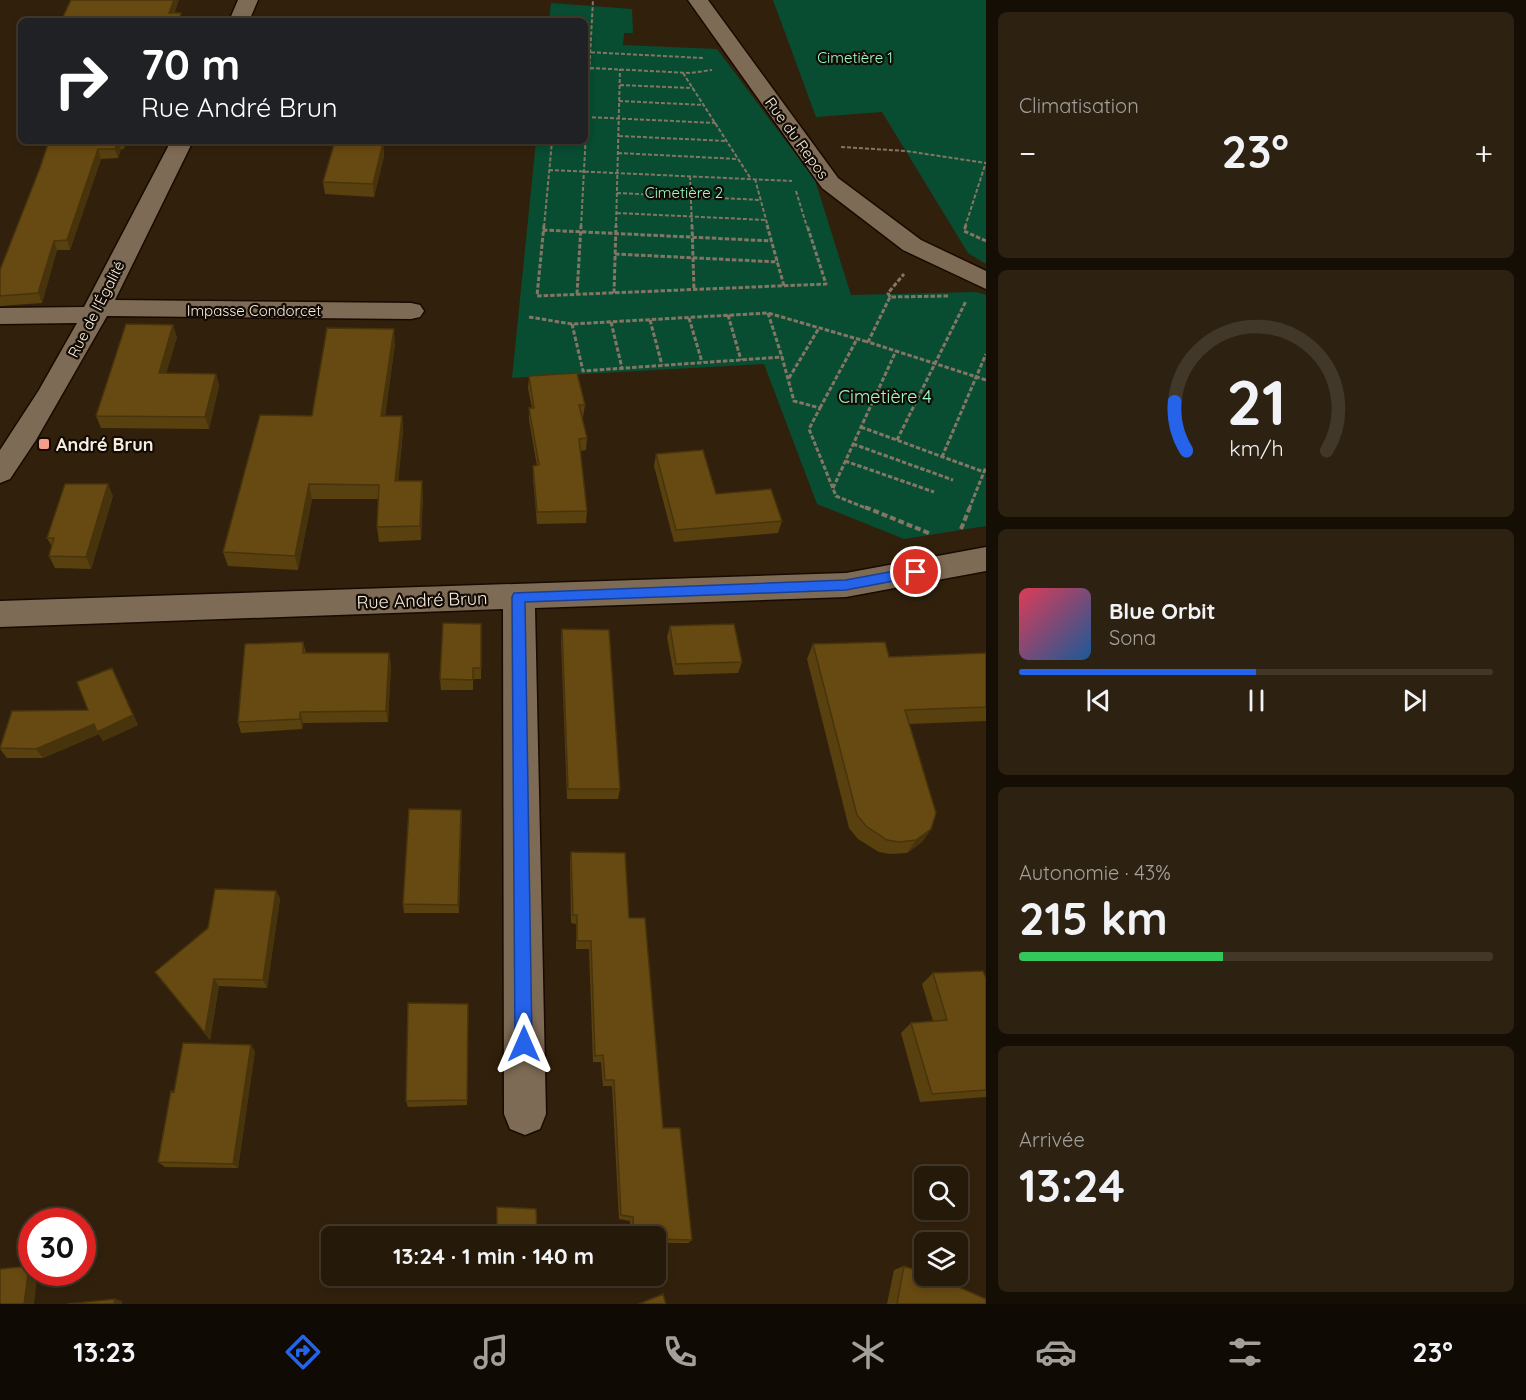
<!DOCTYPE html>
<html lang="fr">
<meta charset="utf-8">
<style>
:root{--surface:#251909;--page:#2d2212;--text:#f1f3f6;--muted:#a3a09c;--line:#42382a;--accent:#2563eb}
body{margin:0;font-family:Quicksand,sans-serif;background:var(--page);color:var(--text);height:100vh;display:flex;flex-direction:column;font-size:22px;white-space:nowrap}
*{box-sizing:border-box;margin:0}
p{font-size:20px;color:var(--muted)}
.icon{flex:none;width:33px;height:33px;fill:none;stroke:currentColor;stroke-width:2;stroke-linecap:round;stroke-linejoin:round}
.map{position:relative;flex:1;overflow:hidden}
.drawer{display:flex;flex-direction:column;gap:12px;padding:12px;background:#140e05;width:540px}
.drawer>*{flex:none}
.top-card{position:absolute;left:18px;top:18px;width:570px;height:126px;border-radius:9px;box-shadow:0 3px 9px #0003,0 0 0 2px var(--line);background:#202124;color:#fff;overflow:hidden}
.tools{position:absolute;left:914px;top:1166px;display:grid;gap:12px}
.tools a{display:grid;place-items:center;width:54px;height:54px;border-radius:9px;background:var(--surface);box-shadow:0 3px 9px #0003,0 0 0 2px var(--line);font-size:30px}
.speed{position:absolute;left:18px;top:1208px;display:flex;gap:12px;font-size:30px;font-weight:700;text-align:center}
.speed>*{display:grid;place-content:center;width:78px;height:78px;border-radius:50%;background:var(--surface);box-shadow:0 3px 9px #0003,0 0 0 2px var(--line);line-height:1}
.speed .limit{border:9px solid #d22;background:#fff;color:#111}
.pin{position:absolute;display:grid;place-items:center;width:51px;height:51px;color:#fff;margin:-26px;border:3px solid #fff;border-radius:50%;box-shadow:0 2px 6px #0007}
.me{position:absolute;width:66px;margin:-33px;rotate:0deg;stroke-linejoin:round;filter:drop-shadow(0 0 4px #0008)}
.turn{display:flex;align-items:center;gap:21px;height:126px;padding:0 24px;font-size:27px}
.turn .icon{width:78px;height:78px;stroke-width:2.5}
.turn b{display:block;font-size:42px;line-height:51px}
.big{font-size:45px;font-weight:700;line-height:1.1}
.drawer .card{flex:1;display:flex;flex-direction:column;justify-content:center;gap:9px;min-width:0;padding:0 21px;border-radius:9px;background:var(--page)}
.drawer .dial{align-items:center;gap:0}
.dial svg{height:156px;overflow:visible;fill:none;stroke:var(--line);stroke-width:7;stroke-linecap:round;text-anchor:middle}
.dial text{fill:var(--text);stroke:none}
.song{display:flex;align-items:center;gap:18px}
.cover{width:72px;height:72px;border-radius:9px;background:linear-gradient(135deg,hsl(350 70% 55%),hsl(210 70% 35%))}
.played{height:6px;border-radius:3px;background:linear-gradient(90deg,var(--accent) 50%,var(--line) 50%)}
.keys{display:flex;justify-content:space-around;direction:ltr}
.heat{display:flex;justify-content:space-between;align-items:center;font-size:33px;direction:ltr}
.charge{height:9px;border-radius:4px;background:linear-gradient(90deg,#34c759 43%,var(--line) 0)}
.trip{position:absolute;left:321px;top:1226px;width:345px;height:60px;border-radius:9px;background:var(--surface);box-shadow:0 3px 9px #0003,0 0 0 2px var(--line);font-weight:700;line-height:60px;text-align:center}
.menu{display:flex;height:96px;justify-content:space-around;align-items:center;background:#0f0a04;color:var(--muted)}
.menu .icon{width:42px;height:42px}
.menu .on{color:var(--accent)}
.menu b{font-size:27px;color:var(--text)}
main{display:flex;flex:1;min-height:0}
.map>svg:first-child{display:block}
</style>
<main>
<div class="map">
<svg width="986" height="1304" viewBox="0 0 986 1304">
<rect width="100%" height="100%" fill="#31210c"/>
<path fill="#084c32" d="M 773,0 L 986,0 L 986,264 L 968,253 L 882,112 L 816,117 Z
M 551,3 L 632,9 L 633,33 L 624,33 L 623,45 L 717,49 L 815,180 L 851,295 L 976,292 L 986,295 L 986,526 L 904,539 L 817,504 L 764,364 L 512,378 L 536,141 L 585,141 L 585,21 L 549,21 Z"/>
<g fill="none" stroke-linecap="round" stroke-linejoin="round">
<defs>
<path id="minor" d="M 238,0 L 258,0 L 249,21 L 229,21 Z
M 688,0 L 708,0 L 838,178 L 921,240 L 986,271 L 986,289 L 903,250 L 822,188 Z
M 171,141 L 193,141 L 115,300 L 411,303 L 420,305 L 424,311 L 420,317 L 411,319 L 107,316 L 36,440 L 10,479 L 0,483 L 0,450 L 39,390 L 77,323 L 0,324 L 0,308 L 84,307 Z
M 986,547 L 986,571 L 846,597 L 535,608 L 546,1114 L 540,1129 L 525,1135 L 510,1129 L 504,1114 L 503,609 L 0,627 L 0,601 L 846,573 Z"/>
</defs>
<use href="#minor" stroke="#180a00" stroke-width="3"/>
<path stroke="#837664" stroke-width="2" stroke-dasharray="4 2" stroke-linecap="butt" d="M 585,52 L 703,58
M 590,68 L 690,73 L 712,70
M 683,73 L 751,179
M 620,85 L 693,88
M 619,101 L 704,105
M 586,117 L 716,123
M 619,136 L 727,141
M 841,147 L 906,151 L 986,163
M 618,153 L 738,159
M 549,170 L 792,181
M 690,176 L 692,227
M 755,179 L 768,227
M 796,191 L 807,227
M 617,193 L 761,200
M 617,213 L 766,220
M 544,227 L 552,141
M 581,227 L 593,0
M 616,227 L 620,69
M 965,227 L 986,162"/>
<path stroke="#837664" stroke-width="3" stroke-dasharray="4.5 2" stroke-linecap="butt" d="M 544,225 L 537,296 L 826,284 L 807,225
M 692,225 L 694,290
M 767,225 L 784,286
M 966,225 L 964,231 L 986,241
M 543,230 L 772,241
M 615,254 L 778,262
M 614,293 L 616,225
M 577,294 L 581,225
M 948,296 L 890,297 L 868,342 L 986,380
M 890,297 L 888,293 L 904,274
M 768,313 L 782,357
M 728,315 L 741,360
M 529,317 L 572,324 L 768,313 L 868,342
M 689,318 L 702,362
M 650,320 L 662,365
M 611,322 L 622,368
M 572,324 L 583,371 L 782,357 L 794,401 L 820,408 L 809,429 L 836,496 L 868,509
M 789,378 L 819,328
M 820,408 L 857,339
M 861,427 L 984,472
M 897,440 L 966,301
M 853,444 L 953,480
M 942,457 L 986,354
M 845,461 L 934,492
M 833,488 L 896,351
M 969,509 L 986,467"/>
<path stroke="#837664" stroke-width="4" stroke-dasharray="6 3" stroke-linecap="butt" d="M 865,507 L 931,534
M 961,529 L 970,507"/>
<use href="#minor" fill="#7e6b55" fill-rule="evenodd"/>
</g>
<path fill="#59400f" d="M 49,141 L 127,141 L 124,149 L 121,149 L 118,158 L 101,159 L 70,250 L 57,250 L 42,303 L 0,306 L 0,270 L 40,168 Z
M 383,143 L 384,156 L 374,197 L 325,194 L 323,182 Z
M 177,337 L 166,373 L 216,374 L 219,386 L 209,429 L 101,428 L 96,416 Z
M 395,344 L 385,416 L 402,416 L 403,431 L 398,481 L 423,495 L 421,540 L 379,542 L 377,527 L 378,499 L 312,499 L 298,570 L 228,566 L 223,552 L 312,416 Z
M 529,376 L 585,405 L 583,417 L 582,417 L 587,438 L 586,450 L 580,451 L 587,511 L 586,523 L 537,524 L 533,478 L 533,466 L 537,466 L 529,420 L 529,408 L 532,408 L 528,388 Z
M 656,454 L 716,494 L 782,521 L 778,533 L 674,542 L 654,466 Z
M 113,496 L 91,569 L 55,568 L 49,556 L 52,547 L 47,538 Z
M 481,624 L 481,679 L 473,679 L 473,690 L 441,690 L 440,679 Z
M 670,626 L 742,662 L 738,673 L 674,675 L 667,637 Z
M 562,629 L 620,789 L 618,799 L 567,799 L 561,640 Z
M 303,642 L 306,653 L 391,664 L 388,722 L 303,723 L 302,729 L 241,733 L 238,722 Z
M 813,644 L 889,657 L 986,653 L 986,721 L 909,724 L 931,829 L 922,842 L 907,853 L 890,854 L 879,852 L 858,839 L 849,828 L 807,659 Z
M 112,668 L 138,725 L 103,741 L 99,734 L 43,758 L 7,758 L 0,749 L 88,710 Z
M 461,810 L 459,913 L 404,913 L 403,904 Z
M 571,852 L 629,918 L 663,1128 L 692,1240 L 688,1243 L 656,1243 L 656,1236 L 631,1236 L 630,1221 L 619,1219 L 612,1086 L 603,1086 L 601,1062 L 593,1062 L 589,949 L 576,949 L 576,924 L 571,923 L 570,862 Z
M 276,891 L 280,899 L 267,988 L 219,986 L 210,1040 L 155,972 Z
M 933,973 L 986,978 L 986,1097 L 920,1102 L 901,1033 L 911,1023 L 933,1021 L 922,984 Z
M 468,1004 L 467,1105 L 408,1107 L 406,1101 Z
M 255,1051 L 238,1168 L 165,1167 L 158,1162 L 174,1092 Z
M 904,1266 L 986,1304 L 887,1304 L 894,1270 Z"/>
<path fill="#48340c" d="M 174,0 L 179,0 L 172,21 L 169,13 Z
M 181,13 L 182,21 L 179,21 Z
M 118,141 L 119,141 L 121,149 L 118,158 L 115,149 Z
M 122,141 L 127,141 L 124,149 Z
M 383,143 L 384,156 L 374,197 L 373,184 Z
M 98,149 L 101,159 L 70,250 L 67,240 Z
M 54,241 L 57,250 L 42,303 L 38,293 Z
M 173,325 L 177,337 L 163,385 L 159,373 Z
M 394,329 L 395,344 L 383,431 L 381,416 Z
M 216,374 L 219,386 L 209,429 L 205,417 Z
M 402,416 L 403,431 L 397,496 L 395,481 Z
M 422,481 L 423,495 L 421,540 L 420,526 Z
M 108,484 L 113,496 L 91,569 L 86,557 Z
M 309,484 L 312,499 L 298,570 L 295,556 Z
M 389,653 L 391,664 L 388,722 L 386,711 Z
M 112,668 L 138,725 L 103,741 L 99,734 L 43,758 L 36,749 L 94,724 Z
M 300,712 L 303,723 L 302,729 L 300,719 Z
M 461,810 L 462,819 L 459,913 L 458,905 Z
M 931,829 L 922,842 L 907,853 L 916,840 Z
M 276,891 L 280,899 L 267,988 L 263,980 Z
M 214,979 L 219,986 L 210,1040 L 205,1033 Z
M 251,1045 L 255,1051 L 238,1168 L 233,1164 Z
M 29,1266 L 32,1267 L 32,1272 L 38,1272 L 34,1304 L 24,1304 Z
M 115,1299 L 122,1301 L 122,1304 L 114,1304 Z"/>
<path fill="#674a11" stroke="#48340c" stroke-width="1.5" d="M 71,0 L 174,0 L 169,13 L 181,13 L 179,21 L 61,21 Z
M 49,141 L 118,141 L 115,149 L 98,149 L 67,240 L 54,241 L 38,293 L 0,296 L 0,270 L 40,168 Z
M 335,141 L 383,143 L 373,184 L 323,182 Z
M 126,324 L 173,325 L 159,373 L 216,374 L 205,417 L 96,416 Z
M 327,328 L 394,329 L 381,416 L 402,416 L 395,481 L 422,481 L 420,526 L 377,527 L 379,485 L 309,484 L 295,556 L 223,552 L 260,415 L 312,416 Z
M 577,373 L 585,405 L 579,405 L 587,438 L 579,439 L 587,511 L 537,512 L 533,466 L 539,465 L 529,408 L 534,408 L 529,376 Z
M 703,450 L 716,494 L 771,489 L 782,521 L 676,530 L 656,454 Z
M 65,484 L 108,484 L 86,557 L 49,556 L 54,538 L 47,538 Z
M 443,623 L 481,624 L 481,668 L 473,668 L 473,680 L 440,679 Z
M 734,624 L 742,662 L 676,664 L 670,626 Z
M 562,629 L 609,630 L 620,789 L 568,789 Z
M 303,642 L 303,653 L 389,653 L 386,711 L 300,712 L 300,719 L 238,722 L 245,644 Z
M 885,642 L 889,657 L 986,653 L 986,707 L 905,710 L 936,813 L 931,829 L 916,840 L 899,842 L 887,840 L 866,826 L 857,815 L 813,644 Z
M 112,668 L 133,715 L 97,732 L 94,724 L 36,749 L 0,748 L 12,711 L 88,710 L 77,682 Z
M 409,809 L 461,810 L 458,905 L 403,904 Z
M 571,852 L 625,853 L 629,918 L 645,918 L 663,1128 L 680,1128 L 692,1240 L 656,1239 L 656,1236 L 634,1236 L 633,1217 L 621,1215 L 614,1080 L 605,1080 L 603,1055 L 595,1056 L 591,941 L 577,941 L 577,915 L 573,915 Z
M 215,889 L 276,891 L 263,980 L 214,979 L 205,1033 L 155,972 L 208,928 Z
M 983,971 L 986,978 L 986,1090 L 932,1094 L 911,1023 L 947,1020 L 933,973 Z
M 408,1003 L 468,1004 L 467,1100 L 406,1101 Z
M 183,1043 L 251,1045 L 233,1164 L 158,1162 L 171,1091 L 174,1092 Z
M 497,1207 L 536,1209 L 537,1236 L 497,1236 Z
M 29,1266 L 24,1304 L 0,1304 L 0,1269 Z
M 904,1266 L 924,1273 L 924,1275 L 928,1275 L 961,1288 L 986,1299 L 986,1304 L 897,1304 Z
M 663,1294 L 666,1304 L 639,1304 Z
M 115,1299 L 114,1304 L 67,1304 Z"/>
<path fill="#2563eb" stroke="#184099" stroke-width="1.5" d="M 916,567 L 922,572 L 920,576 L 846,590 L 525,602 L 532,1044 L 530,1050 L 524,1052 L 518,1050 L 515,1044 L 512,597 L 514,593 L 846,580 Z"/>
<rect fill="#f49e88" stroke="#130c05" stroke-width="2" x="38" y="438" width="12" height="12" rx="3"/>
<g text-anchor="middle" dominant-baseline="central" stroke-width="4.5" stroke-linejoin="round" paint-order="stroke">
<g font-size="15" fill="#9cfacb" stroke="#130c05">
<text x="855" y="57">Cimetière 1</text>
<text x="684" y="192">Cimetière 2</text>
</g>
<g font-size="15" fill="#f6ecdf" stroke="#130c05">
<text transform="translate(797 138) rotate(54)">Rue du Repos</text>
<text transform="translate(96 309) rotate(-63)">Rue de l'Égalité</text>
<text x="254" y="310">Impasse Condorcet</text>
</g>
<g font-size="18" fill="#9cfacb" stroke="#130c05">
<text x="885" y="396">Cimetière 4</text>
</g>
<g font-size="18" font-weight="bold" fill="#f6ecdf" stroke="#130c05" text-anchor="start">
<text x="56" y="444">André Brun</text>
</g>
<g font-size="18" fill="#f6ecdf" stroke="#130c05">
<text transform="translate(422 600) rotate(-2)">Rue André Brun</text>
</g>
</g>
</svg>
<div class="tools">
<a><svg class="icon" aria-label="search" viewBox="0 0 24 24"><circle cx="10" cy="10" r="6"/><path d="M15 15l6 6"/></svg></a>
<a><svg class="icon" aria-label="layers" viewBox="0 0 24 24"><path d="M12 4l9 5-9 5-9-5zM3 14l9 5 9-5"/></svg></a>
</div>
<div class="speed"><div class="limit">30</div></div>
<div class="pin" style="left:916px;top:572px;background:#d93025"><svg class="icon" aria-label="arrive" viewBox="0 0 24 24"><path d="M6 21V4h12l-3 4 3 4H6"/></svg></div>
<svg class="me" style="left:524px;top:1044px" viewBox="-20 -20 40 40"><path d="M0-17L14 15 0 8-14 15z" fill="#2563eb" stroke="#fff" stroke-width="4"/></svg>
<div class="trip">13:24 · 1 min · 140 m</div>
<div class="top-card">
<div class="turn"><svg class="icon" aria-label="right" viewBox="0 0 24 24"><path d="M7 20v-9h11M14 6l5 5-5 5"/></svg><div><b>70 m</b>Rue André Brun</div></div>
</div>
</div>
<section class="drawer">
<div class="card"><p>Climatisation</p>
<div class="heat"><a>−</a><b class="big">23°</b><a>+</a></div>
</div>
<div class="card dial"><svg viewBox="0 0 100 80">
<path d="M14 69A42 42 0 1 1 86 69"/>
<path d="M14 69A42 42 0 0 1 8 44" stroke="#2563eb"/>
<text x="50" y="56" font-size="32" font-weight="700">21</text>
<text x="50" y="72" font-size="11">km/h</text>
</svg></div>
<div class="card">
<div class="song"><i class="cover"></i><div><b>Blue Orbit</b><p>Sona</p></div></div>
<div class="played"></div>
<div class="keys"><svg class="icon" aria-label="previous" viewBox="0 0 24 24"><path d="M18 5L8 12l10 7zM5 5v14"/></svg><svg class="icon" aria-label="pause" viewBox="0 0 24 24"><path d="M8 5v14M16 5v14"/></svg><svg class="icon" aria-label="next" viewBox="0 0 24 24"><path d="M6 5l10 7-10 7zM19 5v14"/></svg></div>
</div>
<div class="card"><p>Autonomie · 43%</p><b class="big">215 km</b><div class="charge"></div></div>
<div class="card"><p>Arrivée</p><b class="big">13:24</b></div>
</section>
</main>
<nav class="menu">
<b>13:23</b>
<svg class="icon on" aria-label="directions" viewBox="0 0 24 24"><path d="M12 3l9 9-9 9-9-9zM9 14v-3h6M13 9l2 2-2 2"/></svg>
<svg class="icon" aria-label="music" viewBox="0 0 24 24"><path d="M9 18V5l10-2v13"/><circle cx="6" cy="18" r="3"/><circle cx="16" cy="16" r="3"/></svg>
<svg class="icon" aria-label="phone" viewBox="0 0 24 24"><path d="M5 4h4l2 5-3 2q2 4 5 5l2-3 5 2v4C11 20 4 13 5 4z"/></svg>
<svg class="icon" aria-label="climate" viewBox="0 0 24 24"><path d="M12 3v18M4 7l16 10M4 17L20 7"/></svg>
<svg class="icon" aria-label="car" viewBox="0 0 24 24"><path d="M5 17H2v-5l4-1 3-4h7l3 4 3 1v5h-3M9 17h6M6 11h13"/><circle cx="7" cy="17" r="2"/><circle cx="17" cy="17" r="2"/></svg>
<svg class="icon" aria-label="filters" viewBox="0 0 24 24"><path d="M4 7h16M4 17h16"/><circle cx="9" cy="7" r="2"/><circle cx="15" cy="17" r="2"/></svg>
<b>23°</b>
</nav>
